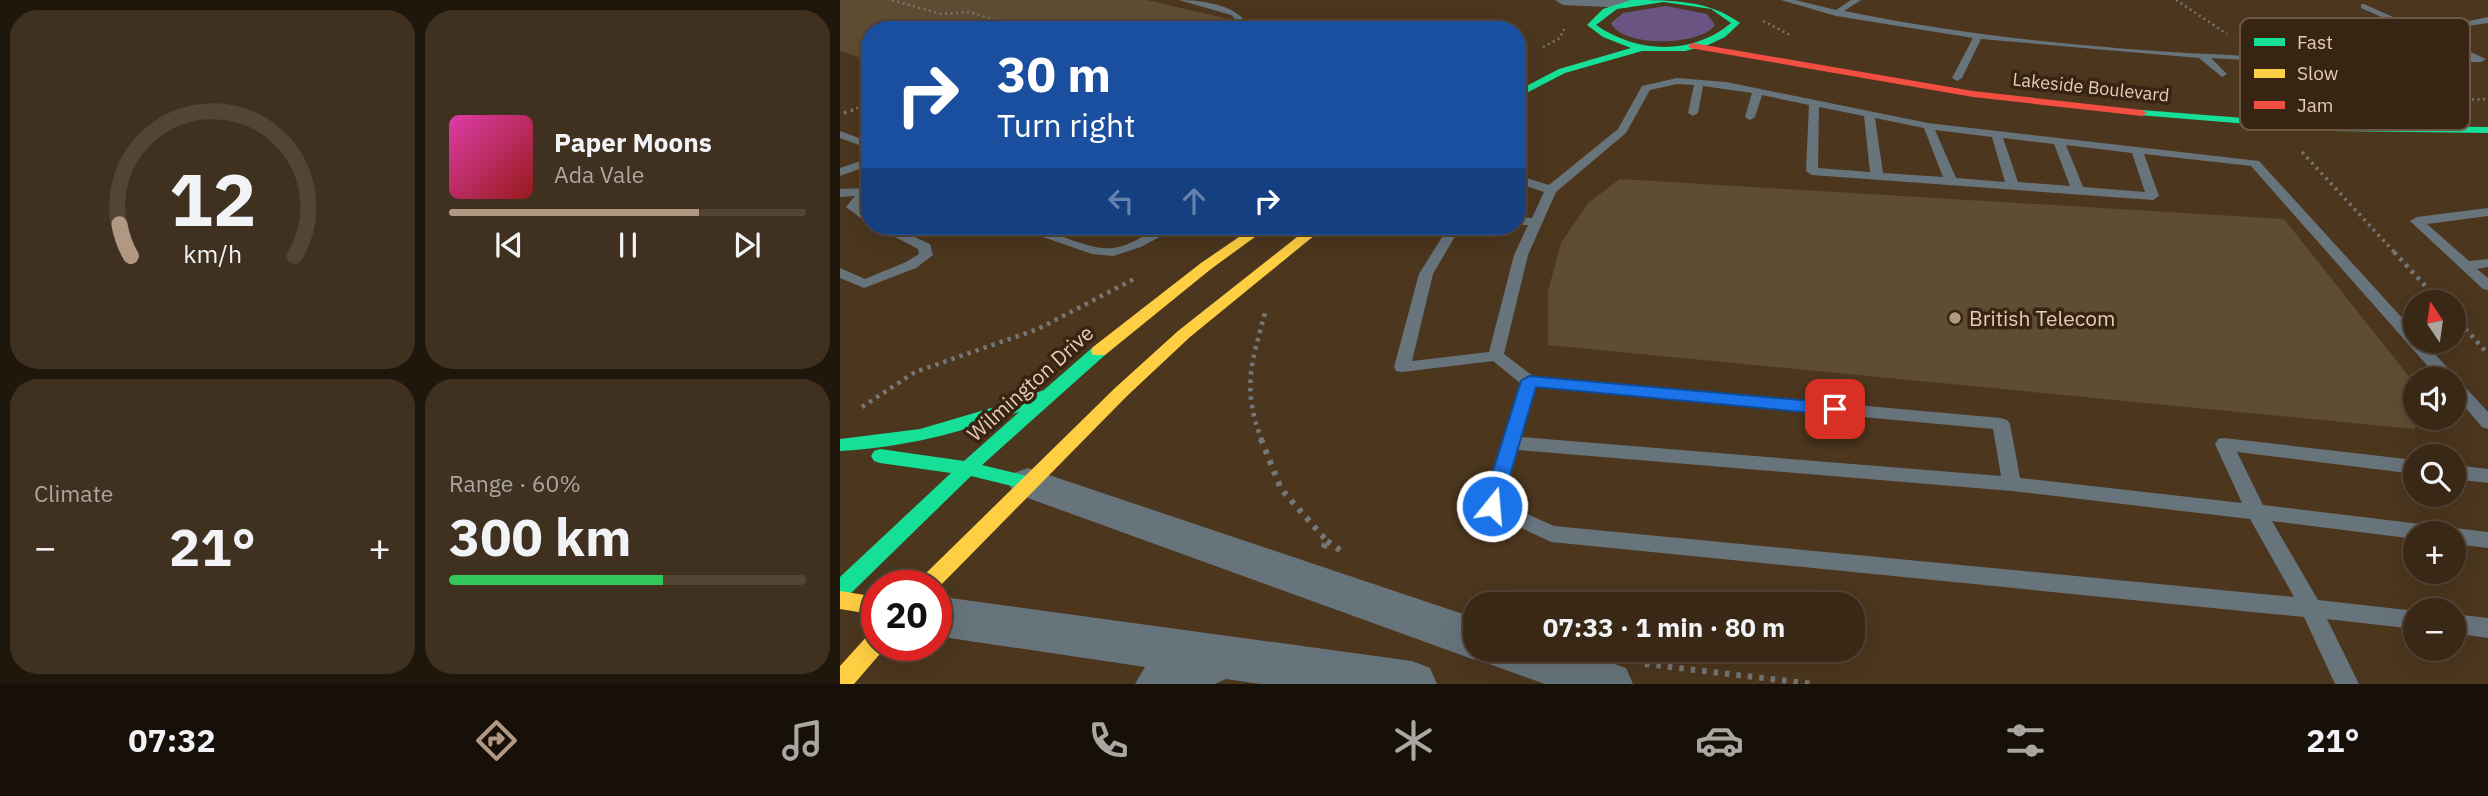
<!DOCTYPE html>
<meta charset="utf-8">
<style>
:root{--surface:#392816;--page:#40301f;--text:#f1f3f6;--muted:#aba6a1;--line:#534435;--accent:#b19882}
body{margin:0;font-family:"IBM Plex Sans",sans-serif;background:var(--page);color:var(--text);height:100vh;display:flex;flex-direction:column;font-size:26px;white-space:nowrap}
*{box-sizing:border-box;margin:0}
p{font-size:23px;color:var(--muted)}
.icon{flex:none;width:38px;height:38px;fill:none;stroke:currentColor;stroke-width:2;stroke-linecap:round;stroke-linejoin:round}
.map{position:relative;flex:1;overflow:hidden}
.side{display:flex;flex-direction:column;gap:10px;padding:10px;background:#1f160c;width:840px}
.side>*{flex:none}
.guide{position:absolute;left:21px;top:21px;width:665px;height:214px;border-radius:28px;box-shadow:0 7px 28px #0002,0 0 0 2px var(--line);background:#1a4fa0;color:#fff;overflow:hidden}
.needle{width:46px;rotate:347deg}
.buttons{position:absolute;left:1563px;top:290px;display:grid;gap:14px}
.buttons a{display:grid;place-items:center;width:63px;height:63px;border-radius:50%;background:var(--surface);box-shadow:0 7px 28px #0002,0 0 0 2px var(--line);font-size:35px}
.speed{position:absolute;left:21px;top:570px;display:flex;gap:14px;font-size:35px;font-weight:700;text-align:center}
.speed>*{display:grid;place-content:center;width:91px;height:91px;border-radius:50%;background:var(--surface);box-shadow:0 7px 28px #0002,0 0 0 2px var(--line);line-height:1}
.speed .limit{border:10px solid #d22;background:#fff;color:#111}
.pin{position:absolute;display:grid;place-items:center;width:60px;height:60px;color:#fff;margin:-30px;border-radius:14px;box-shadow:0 4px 10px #0006}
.me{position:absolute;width:77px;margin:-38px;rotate:17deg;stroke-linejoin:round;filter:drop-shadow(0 0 5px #0008)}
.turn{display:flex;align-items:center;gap:24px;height:147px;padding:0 21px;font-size:32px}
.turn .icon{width:91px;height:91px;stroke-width:2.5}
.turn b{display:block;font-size:49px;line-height:60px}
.lanes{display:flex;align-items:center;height:66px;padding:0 21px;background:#0003;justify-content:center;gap:35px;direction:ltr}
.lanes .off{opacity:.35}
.big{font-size:52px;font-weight:700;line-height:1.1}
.side .widget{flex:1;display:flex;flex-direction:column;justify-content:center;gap:10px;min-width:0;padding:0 24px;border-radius:28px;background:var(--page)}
.side .dial{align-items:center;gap:0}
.dial svg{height:182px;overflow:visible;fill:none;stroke:var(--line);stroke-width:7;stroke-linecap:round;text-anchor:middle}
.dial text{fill:var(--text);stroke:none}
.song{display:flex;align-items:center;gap:21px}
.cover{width:84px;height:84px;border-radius:10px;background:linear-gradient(135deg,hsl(320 70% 55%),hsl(0 70% 35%))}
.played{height:7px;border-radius:4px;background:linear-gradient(90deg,var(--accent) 70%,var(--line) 70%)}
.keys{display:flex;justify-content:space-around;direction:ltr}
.heat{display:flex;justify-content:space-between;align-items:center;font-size:38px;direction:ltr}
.charge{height:10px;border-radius:5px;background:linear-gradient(90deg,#34c759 60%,var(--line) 0)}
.side .tiles{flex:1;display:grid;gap:10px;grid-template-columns:repeat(2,1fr)}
.trip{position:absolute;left:623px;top:592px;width:402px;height:70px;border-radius:28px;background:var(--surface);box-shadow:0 7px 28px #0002,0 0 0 2px var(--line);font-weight:700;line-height:70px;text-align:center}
.menu{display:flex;height:112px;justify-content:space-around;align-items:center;background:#171009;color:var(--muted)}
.menu .icon{width:49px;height:49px}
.menu .selected{color:var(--accent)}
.menu b{font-size:32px;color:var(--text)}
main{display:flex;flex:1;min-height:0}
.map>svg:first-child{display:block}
</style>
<main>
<section class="side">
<div class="tiles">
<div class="widget dial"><svg viewBox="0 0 100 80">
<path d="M14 69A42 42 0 1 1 86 69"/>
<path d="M14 69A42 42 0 0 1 9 55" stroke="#b19882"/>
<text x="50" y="56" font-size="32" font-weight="700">12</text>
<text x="50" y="72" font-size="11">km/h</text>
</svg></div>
<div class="widget">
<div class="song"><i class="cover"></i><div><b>Paper Moons</b><p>Ada Vale</p></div></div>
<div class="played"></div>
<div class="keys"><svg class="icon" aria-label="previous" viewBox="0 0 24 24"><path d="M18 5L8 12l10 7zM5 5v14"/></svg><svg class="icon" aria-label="pause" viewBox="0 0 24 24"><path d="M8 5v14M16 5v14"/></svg><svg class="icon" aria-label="next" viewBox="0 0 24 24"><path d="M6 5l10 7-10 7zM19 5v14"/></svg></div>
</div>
<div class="widget"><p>Climate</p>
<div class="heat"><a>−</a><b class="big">21°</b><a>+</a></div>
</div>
<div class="widget"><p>Range · 60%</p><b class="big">300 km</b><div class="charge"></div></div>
</div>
</section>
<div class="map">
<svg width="1648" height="684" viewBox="0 0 1648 684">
<rect width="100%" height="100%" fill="#4c361e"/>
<path fill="#6a5481" d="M 826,6 L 867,14 L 875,25 C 861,46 782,48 771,23 L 783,13 Z"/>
<path fill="#5f4d33" d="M 0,0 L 307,0 L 385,18 L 383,30 L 30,30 L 30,61 L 0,51 Z
M 780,179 L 1444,219 L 1575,384 L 1575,429 L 708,345 L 708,291 L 721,243 L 748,203 Z"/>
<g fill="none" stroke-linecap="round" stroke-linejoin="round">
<path stroke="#757776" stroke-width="2.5" stroke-dasharray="2 3.5" stroke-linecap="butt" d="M 52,0 L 101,14 L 129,12 L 191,30
M 1336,0 L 1387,34
M 923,21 L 952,36
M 703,47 L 720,38 L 724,29
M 1621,100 L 1648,99
M 11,110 L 30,104"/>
<path stroke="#757776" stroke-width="3.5" stroke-dasharray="2.5 4.5" stroke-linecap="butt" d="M 4,113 L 16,109
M 1462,152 L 1556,254"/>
<path stroke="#757776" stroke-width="4.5" stroke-dasharray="3.5 5" stroke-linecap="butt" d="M 1554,252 L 1601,303
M 1614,316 L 1648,354
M 22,407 L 75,372 L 198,329 L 294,279
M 422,441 C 401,386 412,363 426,309"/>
<path stroke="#757776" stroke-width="6" stroke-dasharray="4.5 7" stroke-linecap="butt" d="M 421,439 L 441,489 L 487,541 L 482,550
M 487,541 L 504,553
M 805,664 L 973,684"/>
<path fill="#68747c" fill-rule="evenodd" d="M 339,0 C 358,0 391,4 403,19 L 399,30 L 391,30 L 395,19 L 391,15 Z
M 941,0 L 955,0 L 996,10 L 1011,0 L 1021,0 L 1004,11 C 1158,42 1317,54 1474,58 C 1525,60 1576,57 1628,56 L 1609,48 L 1445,51 L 1415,30 L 1419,27 L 1560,25 L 1521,8 L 1521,4 L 1524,4 L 1646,59 L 1641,62 L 1475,64 L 1432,62 L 1488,112 L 1488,116 L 1484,117 L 1421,61 L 1371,58 L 1387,74 L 1382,77 L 1359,58 L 1141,39 L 1122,78 L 1117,81 L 1112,78 L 1133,38 L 996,16 ZM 1568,30 L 1599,43 L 1447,45 L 1428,32 Z
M 1648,17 L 1648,23 L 1614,28 L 1610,25 Z
M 837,78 L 886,82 L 1088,123 L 1419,161 L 1575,332 L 1575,341 L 1583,341 L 1648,412 L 1648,429 L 1642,427 L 1614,394 L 1614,380 L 1600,380 L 1411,166 L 1304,154 L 1319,196 L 1313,200 L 972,175 L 966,171 L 969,105 L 922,95 L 915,117 L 910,120 L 905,117 L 912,93 L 863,86 L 858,113 L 853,116 L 848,113 L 854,85 L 837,84 L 810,90 L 786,133 L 716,192 L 688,255 L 664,354 L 693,376 L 1161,418 L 1167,420 L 1170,424 L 1180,478 L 1402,503 L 1375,444 L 1378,439 L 1384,438 L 1575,460 L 1575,474 L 1397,452 L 1423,505 L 1597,526 L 1604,528 L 1606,532 L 1614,528 L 1648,532 L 1648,548 L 1614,544 L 1614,534 L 1575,534 L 1575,539 L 1432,521 L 1478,600 L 1576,611 L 1575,629 L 1487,619 L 1519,684 L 1495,684 L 1464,617 L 711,542 L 645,511 L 642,506 L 680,383 L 653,361 L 562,372 L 556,371 L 554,367 L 579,274 L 609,226 L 621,226 L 593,274 L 572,361 L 649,352 L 674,255 L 688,225 L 677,225 L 677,217 L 692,218 L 704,192 L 677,183 L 677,175 L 709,185 L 778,129 L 802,86 ZM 979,107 L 1024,116 L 1030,172 L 978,168 ZM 1035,118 L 1084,128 L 1103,177 L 1043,173 ZM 1095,130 L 1152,137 L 1165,182 L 1116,178 ZM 1163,138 L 1214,144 L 1230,186 L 1178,182 ZM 1226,145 L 1292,153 L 1305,192 L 1243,187 ZM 696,387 L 1153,429 L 1161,476 L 681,437 ZM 678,450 L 1172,491 L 1410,519 L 1454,597 L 714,526 L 663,503 Z
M 0,131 L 30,142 L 30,149 L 0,138 Z
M 30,158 L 30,165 L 0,176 L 0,168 Z
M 30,188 L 30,194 L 19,206 L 30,215 L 30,225 L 6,207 L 15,196 L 0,197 L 0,189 Z
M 1648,208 L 1648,216 L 1587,224 L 1629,261 L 1648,259 L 1648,267 L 1637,269 L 1648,278 L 1648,290 L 1643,289 L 1570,221 L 1577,217 Z
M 34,226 L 50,226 L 90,244 L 93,255 L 76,268 L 24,288 L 0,278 L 0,268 L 25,279 L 66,262 L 79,254 L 78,249 Z
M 176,226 C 210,226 244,251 273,248 C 298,245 310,225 340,226 L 301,247 L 273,256 L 252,254 L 200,236 L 174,232 L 172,229 Z
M 1614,465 L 1648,469 L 1648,483 L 1614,479 Z
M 1614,614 L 1648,618 L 1648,638 L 1614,633 Z"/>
<path fill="#68747c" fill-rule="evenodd" d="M 715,0 L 793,0 L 796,3 L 787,8 L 723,5 Z
M 188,468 L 635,618 L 635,649 L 731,649 L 786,668 L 793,684 L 705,684 L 649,664 L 645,656 L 635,660 L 174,493 L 168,483 L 174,473 Z
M 96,596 L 572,661 L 590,668 L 597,684 L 420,684 L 386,679 L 375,684 L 295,684 L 305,667 L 96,636 Z"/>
<path fill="#16e098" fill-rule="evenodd" d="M 791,0 C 831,0 869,0 900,23 L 885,37 L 868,45 L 845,51 L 802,51 L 725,73 L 677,98 L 677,91 L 719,69 L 791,48 L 763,37 L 747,25 L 763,9 ZM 824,2 L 871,9 L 891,23 C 852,56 796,53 756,25 L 777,9 Z
M 1302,110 L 1494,125 L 1648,127 L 1648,133 L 1494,131 L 1298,115 L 1298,111 Z
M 259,346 L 265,347 L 267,351 L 265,355 L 142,465 L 195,478 L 197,483 L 195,488 L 188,490 L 131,476 L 8,596 L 0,599 L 0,577 L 111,473 L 40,463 L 34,461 L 31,456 L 34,451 L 40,449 L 124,461 L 179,412 C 120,433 62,448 0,451 L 0,439 L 80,429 L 175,401 L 204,390 L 253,347 Z"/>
<path fill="#ffcf43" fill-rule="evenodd" d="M 415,226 L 430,226 L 371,269 L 265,355 L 253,355 L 251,351 L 253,347 L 361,263 Z
M 471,226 L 486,226 L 350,337 L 287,396 L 96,590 L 96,586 L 77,586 L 79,580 L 275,388 L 338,331 Z
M 0,591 L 37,597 L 37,615 L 0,609 Z
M 37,631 L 37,646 L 46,646 L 45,648 L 14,684 L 0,684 L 0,666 L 29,634 Z"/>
<path fill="#f24e42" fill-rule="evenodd" d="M 853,43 L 1133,91 L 1302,110 L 1307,113 L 1302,116 L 1133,97 L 850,48 L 848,46 Z"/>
</g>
<path fill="#1a73e8" stroke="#114b97" stroke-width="2" d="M 689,376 L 995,403 L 1004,409 L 995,415 L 696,387 L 661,506 L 658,512 L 645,512 L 642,506 L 681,381 Z"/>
<circle fill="#b19882" stroke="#372413" stroke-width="2.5" cx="1115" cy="318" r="7"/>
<g text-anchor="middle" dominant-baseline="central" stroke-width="7" stroke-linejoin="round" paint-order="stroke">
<g font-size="18" fill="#e7cdb8" stroke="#372413">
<text transform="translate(1251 87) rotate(6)">Lakeside Boulevard</text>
</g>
<g font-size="21" fill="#e7cdb8" stroke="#372413" text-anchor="start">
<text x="1129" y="318">British Telecom</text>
</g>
<g font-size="21" fill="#e7cdb8" stroke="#372413">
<text transform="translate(190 383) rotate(-42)">Wilmington Drive</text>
</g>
</g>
<rect x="1400" y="18" width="230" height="112" rx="10" fill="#372413" stroke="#6c5745" stroke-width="2"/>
<rect x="1414" y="38" width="31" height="8" fill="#16e098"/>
<rect x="1414" y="69" width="31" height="9" fill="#ffcf43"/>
<rect x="1414" y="101" width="31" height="8" fill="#f24e42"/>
<g font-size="19" fill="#e7cdb8">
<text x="1457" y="49">Fast</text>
<text x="1457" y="80">Slow</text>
<text x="1457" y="112">Jam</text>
</g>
</svg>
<div class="buttons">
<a><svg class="needle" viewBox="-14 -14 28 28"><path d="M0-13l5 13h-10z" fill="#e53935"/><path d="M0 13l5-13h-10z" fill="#aba6a1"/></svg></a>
<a><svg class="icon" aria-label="sound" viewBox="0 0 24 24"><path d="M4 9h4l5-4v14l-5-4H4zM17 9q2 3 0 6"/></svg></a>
<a><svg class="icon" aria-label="search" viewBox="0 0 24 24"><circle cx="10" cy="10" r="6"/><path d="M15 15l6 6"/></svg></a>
<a>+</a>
<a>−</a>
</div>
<div class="speed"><div class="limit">20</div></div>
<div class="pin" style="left:995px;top:409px;background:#d93025"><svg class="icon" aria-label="arrive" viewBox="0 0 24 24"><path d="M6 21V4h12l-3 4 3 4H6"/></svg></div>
<svg class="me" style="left:652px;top:506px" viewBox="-20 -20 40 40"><circle r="17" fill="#1a73e8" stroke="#fff" stroke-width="3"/><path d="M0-11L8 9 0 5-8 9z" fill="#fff"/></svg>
<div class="trip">07:33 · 1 min · 80 m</div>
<div class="guide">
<div class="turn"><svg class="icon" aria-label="right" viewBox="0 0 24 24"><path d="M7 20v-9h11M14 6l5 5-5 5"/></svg><div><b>30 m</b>Turn right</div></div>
<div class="lanes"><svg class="icon off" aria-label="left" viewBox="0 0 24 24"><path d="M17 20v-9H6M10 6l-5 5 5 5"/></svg><svg class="icon off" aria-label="ahead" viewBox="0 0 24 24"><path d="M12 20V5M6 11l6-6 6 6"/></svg><svg class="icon" aria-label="right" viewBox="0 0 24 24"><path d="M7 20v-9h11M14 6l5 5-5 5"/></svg></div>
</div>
</div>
</main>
<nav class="menu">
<b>07:32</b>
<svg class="icon selected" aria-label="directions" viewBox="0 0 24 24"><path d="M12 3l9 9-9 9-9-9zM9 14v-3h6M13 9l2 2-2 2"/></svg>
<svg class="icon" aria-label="music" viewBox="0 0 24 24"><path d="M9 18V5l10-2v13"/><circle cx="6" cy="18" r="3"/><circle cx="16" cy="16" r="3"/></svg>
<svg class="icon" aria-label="phone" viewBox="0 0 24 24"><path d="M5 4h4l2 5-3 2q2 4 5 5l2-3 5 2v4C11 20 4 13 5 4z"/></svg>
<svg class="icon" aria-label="climate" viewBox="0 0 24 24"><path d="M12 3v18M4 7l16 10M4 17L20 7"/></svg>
<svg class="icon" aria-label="car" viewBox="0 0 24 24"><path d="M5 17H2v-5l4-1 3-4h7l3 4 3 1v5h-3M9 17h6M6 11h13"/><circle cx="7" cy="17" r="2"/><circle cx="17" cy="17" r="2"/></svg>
<svg class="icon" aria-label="filters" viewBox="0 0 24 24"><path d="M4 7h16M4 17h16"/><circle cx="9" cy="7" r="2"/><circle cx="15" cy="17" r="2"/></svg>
<b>21°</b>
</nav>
